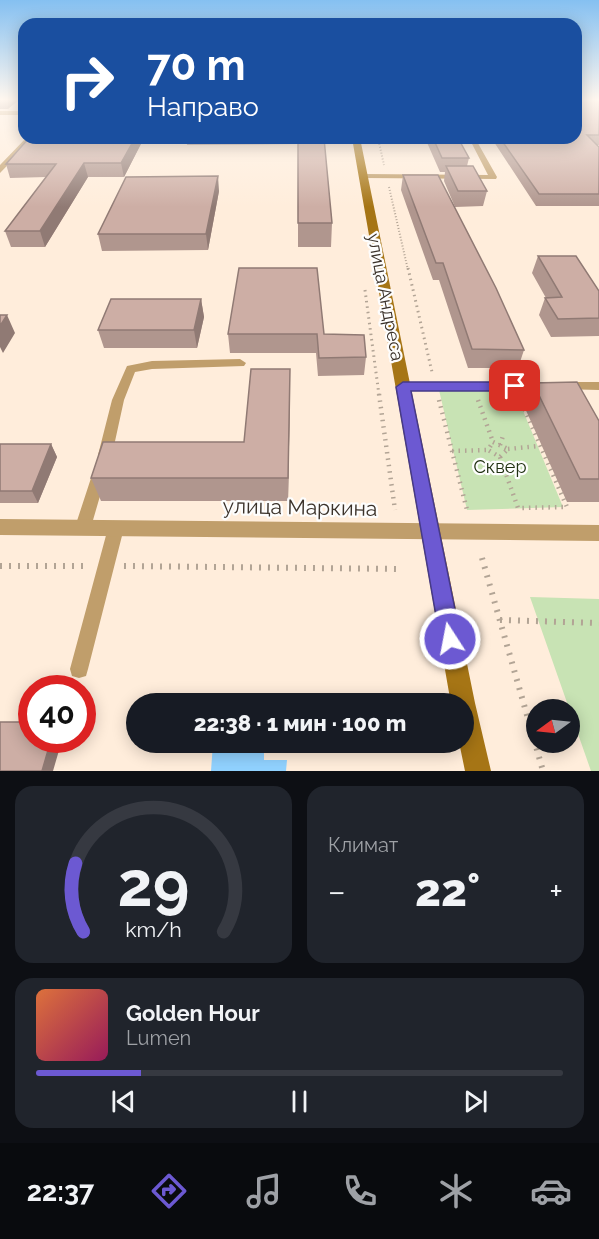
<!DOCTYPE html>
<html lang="ru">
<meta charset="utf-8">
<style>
:root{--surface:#171b24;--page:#20242c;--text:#f1f3f6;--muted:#9ea1a6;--line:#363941;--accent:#6c59d2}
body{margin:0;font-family:Raleway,sans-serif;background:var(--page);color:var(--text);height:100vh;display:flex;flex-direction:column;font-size:22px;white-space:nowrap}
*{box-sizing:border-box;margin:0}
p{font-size:20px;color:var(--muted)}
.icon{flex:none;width:33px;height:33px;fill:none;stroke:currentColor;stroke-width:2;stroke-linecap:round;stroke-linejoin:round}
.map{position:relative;height:771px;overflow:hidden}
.details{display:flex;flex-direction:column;gap:15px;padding:15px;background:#0d0f14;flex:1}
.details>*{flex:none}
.banner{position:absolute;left:18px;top:18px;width:564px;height:126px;border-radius:18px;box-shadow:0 3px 15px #0003;background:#1a4fa0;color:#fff;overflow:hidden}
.needle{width:39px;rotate:255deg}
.controls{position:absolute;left:526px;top:699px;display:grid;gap:12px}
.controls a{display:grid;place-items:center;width:54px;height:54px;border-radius:50%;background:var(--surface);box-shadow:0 3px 15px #0003;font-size:30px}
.speed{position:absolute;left:18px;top:675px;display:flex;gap:12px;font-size:30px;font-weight:700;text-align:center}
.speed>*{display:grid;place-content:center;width:78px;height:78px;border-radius:50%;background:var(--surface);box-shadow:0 3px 15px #0003;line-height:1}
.speed .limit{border:9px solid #d22;background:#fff;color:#111}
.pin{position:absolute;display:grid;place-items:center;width:51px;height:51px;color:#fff;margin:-26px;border-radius:12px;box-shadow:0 3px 9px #0006}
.me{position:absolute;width:66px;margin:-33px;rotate:349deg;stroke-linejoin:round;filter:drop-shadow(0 0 4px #0008)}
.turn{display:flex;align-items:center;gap:21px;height:126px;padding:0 30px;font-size:27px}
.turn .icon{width:78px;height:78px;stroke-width:2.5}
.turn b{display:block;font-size:42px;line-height:51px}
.big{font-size:45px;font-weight:800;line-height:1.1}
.details .tile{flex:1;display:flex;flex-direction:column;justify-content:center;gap:9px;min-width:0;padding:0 21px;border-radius:18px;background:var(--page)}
.details .dial{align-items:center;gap:0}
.dial svg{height:156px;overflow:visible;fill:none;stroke:var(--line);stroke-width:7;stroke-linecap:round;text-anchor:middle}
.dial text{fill:var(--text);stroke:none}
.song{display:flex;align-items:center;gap:18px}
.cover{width:72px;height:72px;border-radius:9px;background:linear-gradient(135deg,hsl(20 70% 55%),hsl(330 70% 35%))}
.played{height:6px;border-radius:3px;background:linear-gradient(90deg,var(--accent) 20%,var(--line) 20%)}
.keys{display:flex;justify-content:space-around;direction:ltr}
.heat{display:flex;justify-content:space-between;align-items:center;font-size:33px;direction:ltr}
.details .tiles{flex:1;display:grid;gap:15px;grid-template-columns:1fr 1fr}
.tile:last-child{grid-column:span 2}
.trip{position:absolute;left:126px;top:693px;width:348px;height:60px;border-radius:30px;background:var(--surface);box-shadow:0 3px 15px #0003;font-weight:800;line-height:60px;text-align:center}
.tabs{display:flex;height:96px;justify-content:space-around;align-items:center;background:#090b0e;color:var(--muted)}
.tabs .icon{width:42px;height:42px}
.tabs .current{color:var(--accent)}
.tabs b{font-size:27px;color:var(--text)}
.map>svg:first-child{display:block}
</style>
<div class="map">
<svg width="599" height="771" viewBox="0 0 599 771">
<rect width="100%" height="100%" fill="#ffeddb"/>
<path fill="#c8e3b4" d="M 514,389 L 563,507 L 467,510 L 439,390 Z
M 530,597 L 599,599 L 599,771 L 591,771 Z"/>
<path fill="#91d2ff" d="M 213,743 L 264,743 L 264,760 L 287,760 L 286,771 L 211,771 Z"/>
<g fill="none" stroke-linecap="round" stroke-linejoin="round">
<path stroke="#b2a495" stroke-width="2" stroke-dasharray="1 2" stroke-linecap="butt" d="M 378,138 L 384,165
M 389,187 L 408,270"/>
<path stroke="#b2a495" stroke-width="3" stroke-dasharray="1.5 4" stroke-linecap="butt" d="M 408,268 L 432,372
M 365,290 L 379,395"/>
<path stroke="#b2a495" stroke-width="4.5" stroke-dasharray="1.5 5" stroke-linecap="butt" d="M 379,394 L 395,510
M 439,400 L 467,510
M 478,400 L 493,442
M 493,442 L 508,449 L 500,457 L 488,450 Z
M 500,445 L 503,436
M 508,449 L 539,446
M 452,451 L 488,450
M 500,457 L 518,508 L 567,507 L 521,401"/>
<path stroke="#b2a495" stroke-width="6" stroke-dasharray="2 7" stroke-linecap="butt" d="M 482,558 L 543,771
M 0,566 L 86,566
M 124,566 L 402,569
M 500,620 L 599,623"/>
<path fill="#c09e6b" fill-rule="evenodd" d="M 0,111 L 24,111 L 24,115 L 0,115 Z
M 469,138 L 475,138 L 497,177 L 496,179 L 364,178 L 360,176 L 364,174 L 488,175 Z
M 240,359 L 246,363 L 244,366 L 152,369 L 135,372 L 124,400 L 112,455 L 110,459 L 105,460 L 100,459 L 98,455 L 112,400 L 127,366 L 152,361 Z
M 547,382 L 553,386 L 547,390 L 403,391 L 397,387 L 403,383 Z
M 564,382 L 599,382 L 599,390 L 560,389 L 558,386 L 560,383 Z
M 100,466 L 105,468 L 107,472 L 91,527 L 88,532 L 83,534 L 78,532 L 75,527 L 93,472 L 95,468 Z
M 116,521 L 121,523 L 124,528 L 88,669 L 86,676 L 79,678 L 72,676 L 70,669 L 108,528 L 111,523 Z"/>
<path fill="#c09e6b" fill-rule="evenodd" d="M 26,138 L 34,138 L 0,173 L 0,165 Z
M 0,519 L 599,525 L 599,541 L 0,535 Z"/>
<path fill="#a67515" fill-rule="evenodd" d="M 352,138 L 360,138 L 475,703 L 491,771 L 465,771 L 459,742 L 464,742 L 464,704 L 451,704 Z"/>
</g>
<path fill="#b0968e" d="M 599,99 L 599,145 L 597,145 L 599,147 L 599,206 L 536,206 L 494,142 L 488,142 L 485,138 L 576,138 Z
M 144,138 L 124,177 L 88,177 L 45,247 L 11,247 L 5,231 L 46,177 L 10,178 L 6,164 Z
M 186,138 L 324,138 L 332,223 L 331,247 L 298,247 L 298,144 L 187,145 Z
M 425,138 L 458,138 L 469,158 L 467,166 L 487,191 L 483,206 L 455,207 L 444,181 L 445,172 L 440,172 Z
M 403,175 L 524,350 L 518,368 L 468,368 L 439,280 L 433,280 L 401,190 Z
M 219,191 L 208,250 L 102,251 L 98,234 Z
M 538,256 L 599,291 L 599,336 L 551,337 L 539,315 L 545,298 L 546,298 L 532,273 Z
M 201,299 L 204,317 L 197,348 L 104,348 L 98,330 Z
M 228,334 L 324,334 L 366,357 L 364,375 L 318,376 L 316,353 L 230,353 Z
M 533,383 L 599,421 L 599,502 L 567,502 L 524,406 Z
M 290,392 L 288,501 L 101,501 L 91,478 L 244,442 Z
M 0,444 L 51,444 L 57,457 L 38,503 L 0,503 Z"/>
<path fill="#907a74" d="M 0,99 L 20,99 L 8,109 L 0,109 Z
M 135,138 L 144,138 L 124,177 L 121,163 Z
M 84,163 L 88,177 L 45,247 L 40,231 Z
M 218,176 L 219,191 L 208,250 L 206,234 Z
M 201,299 L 204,317 L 197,348 L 194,330 Z
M 7,315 L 15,333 L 3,353 L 0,347 L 0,326 Z
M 290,369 L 290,392 L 288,501 L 288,478 Z
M 51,444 L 57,457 L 38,503 L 32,491 Z
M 51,740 L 62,740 L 53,771 L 42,771 Z"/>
<path fill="#cdaea5" stroke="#907a74" stroke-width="1.5" d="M 576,99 L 599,99 L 599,135 L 587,135 L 599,147 L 599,194 L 539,194 L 500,138 L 576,138 Z
M 29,138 L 135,138 L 121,163 L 84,163 L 40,231 L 5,231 L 56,164 L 6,164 Z
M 298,138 L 324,138 L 332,223 L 298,223 Z
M 433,138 L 458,138 L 469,158 L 442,158 Z
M 446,166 L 473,166 L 487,191 L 458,191 Z
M 403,175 L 438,175 L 496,288 L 524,350 L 472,349 L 443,263 L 436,263 Z
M 218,176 L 206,234 L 98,234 L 126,177 Z
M 538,256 L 576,256 L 599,291 L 599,318 L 558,319 L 545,298 L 562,297 Z
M 239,268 L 317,268 L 324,334 L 364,335 L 366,357 L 319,358 L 317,334 L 228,334 Z
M 111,299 L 201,299 L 194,330 L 98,330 Z
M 0,315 L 7,315 L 0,326 Z
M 251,369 L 290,369 L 288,478 L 91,478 L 103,442 L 244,442 Z
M 577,382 L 599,421 L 599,479 L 580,479 L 533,383 Z
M 0,444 L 51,444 L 32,491 L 0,491 Z
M 0,722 L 32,722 L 32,740 L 51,740 L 42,771 L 0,771 Z"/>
<linearGradient id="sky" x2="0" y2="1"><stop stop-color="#85c0f1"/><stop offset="0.48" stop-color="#fff7ef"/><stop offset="1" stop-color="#fff7ef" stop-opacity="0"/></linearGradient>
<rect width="599" height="207" fill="url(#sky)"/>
<path fill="#6c59d2" stroke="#463a88" stroke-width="1.5" d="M 403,382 L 515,382 L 522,386 L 515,391 L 411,391 L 461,639 L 458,646 L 450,649 L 443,646 L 440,639 L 396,387 Z"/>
<g text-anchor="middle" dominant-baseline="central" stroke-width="4.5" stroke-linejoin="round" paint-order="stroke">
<g font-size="18" fill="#3b322a" stroke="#fdfdfd">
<text transform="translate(386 297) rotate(79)">улица Андреса</text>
</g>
<g font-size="18" fill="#213212" stroke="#fdfdfd">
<text x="500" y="466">Сквер</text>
</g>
<g font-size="21" fill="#3b322a" stroke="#fdfdfd">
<text transform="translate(300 507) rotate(1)">улица Маркина</text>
</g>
</g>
</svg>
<div class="controls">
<a><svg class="needle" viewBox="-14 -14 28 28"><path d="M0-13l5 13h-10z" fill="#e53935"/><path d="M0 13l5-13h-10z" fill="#9ea1a6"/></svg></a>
</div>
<div class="speed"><div class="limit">40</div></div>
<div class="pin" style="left:515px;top:386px;background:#d93025"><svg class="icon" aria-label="arrive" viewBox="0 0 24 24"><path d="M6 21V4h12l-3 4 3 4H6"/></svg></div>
<svg class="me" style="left:450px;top:639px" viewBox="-20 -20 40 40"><circle r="17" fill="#6c59d2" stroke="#fff" stroke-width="3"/><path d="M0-11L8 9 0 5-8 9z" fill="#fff"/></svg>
<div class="trip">22:38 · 1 мин · 100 m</div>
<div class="banner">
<div class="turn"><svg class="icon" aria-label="right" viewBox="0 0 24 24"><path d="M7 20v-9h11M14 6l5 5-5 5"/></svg><div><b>70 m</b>Направо</div></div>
</div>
</div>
<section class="details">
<div class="tiles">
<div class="tile dial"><svg viewBox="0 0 100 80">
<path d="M14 69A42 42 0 1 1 86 69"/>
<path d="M14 69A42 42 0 0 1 10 34" stroke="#6c59d2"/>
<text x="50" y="56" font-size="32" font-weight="700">29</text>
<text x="50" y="72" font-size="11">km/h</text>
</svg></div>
<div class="tile"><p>Климат</p>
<div class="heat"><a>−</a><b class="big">22°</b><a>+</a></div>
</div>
<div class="tile">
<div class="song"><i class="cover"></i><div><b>Golden Hour</b><p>Lumen</p></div></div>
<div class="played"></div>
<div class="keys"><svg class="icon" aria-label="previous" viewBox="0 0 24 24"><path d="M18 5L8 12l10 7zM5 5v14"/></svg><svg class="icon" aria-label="pause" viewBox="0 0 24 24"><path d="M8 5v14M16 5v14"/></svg><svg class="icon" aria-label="next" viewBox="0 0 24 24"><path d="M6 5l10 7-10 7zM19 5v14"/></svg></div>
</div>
</div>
</section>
<nav class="tabs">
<b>22:37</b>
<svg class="icon current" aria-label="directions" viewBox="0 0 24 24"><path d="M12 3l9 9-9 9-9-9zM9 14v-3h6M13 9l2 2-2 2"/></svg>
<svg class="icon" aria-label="music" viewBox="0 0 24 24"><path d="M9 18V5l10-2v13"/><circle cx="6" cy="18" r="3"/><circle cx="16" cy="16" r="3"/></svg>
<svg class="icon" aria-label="phone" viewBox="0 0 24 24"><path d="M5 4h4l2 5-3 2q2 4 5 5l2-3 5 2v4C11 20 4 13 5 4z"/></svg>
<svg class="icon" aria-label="climate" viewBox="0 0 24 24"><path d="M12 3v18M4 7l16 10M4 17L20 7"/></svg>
<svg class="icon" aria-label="car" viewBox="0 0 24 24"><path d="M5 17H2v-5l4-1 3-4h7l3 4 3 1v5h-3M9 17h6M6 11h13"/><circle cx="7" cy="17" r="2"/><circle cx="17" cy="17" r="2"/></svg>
</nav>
